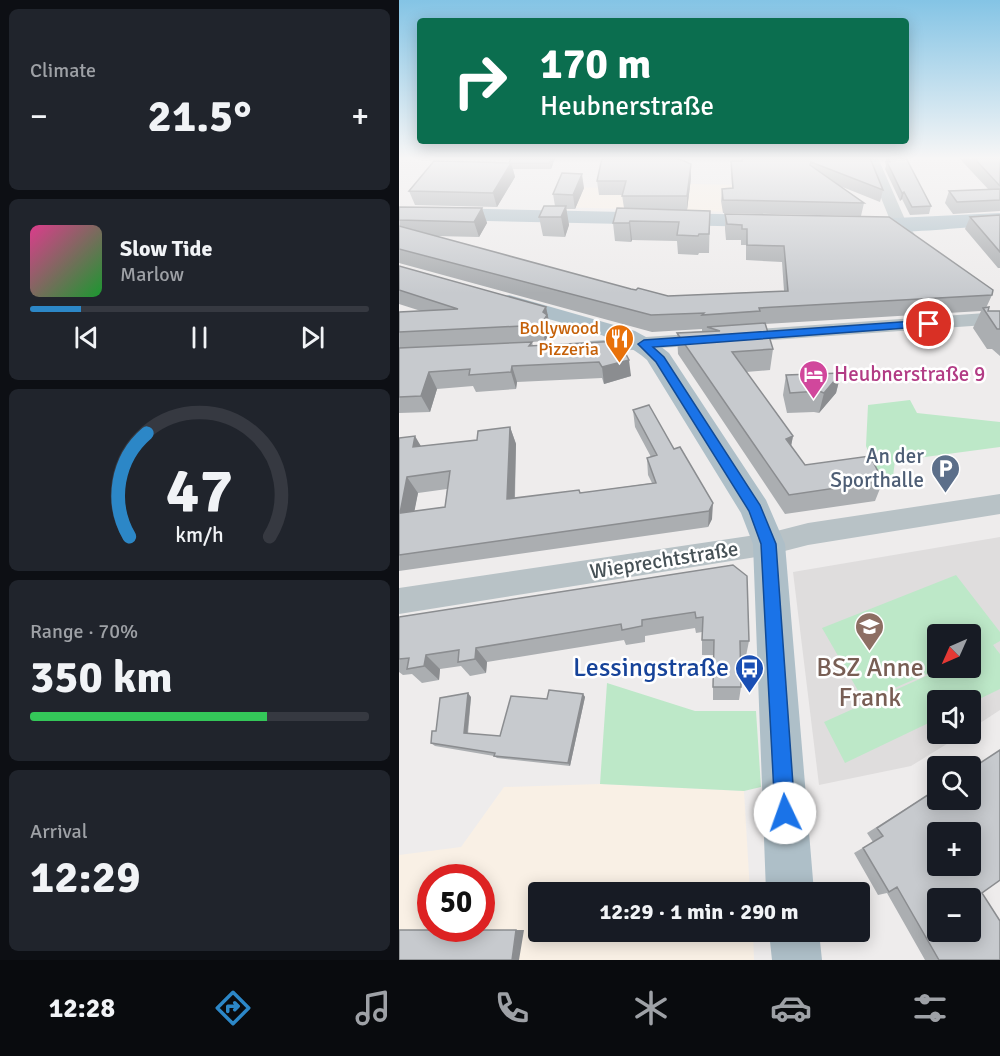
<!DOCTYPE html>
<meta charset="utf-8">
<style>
:root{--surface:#171b24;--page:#20242c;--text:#f1f3f6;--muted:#9ea1a6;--line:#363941;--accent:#2c87c7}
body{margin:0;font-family:Signika,sans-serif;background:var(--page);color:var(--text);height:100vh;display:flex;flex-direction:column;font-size:22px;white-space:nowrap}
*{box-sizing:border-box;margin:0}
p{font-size:20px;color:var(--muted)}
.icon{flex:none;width:33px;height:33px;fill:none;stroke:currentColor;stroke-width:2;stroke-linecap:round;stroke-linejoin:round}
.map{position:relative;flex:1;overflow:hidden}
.sheet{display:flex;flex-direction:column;gap:9px;padding:9px;background:#0d0f14;width:399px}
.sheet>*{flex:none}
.guide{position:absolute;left:18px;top:18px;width:492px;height:126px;border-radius:6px;box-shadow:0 3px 15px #0003;background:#0b6e4f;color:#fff;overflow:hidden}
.needle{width:39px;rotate:225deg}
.fabs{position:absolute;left:528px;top:624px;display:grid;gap:12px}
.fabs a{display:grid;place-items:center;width:54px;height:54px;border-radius:6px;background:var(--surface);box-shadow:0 3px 15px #0003;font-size:30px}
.speed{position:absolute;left:18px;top:864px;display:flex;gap:12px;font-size:30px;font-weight:700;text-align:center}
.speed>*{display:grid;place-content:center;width:78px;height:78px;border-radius:50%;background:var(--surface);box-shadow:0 3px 15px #0003;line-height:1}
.speed .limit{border:9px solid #d22;background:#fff;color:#111}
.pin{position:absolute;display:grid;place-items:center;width:51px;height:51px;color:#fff;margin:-26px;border:3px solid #fff;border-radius:50%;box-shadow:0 2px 6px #0007}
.me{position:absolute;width:66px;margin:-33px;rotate:357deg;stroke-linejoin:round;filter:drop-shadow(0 0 4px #0008)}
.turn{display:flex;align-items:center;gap:21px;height:126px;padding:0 24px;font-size:27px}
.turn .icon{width:78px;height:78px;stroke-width:2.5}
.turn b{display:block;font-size:42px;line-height:51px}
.big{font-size:45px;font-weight:700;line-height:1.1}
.sheet .widget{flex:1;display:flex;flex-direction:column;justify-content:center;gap:9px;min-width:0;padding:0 21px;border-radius:9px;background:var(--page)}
.sheet .dial{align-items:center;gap:0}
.dial svg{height:156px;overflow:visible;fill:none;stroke:var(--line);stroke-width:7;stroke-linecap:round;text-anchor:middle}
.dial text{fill:var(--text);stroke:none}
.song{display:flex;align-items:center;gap:18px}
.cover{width:72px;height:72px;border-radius:9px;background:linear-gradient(135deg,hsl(330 70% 55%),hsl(130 70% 35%))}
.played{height:6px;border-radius:3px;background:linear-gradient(90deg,var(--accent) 15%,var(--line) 15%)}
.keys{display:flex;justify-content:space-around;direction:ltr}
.heat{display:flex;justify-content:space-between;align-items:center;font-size:33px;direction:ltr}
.charge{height:9px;border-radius:4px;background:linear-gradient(90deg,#34c759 70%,var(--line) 0)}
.trip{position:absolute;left:129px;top:882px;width:342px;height:60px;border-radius:6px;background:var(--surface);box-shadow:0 3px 15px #0003;font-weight:700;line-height:60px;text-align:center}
.tab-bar{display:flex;height:96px;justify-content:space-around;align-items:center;background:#090b0e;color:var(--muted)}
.tab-bar .icon{width:42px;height:42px}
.tab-bar .active{color:var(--accent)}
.tab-bar b{font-size:27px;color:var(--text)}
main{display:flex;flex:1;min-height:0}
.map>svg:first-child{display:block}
</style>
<main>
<section class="sheet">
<div class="widget"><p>Climate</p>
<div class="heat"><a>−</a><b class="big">21.5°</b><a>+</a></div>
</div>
<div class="widget">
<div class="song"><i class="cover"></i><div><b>Slow Tide</b><p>Marlow</p></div></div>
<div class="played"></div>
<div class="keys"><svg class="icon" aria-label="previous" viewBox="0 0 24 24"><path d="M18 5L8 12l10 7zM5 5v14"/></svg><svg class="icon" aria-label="pause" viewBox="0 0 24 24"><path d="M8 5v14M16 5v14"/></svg><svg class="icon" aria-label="next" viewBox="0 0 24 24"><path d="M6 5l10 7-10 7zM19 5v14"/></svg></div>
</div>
<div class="widget dial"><svg viewBox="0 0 100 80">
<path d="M14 69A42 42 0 1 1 86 69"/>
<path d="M14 69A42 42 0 0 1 23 16" stroke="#2c87c7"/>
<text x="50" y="56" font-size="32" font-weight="700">47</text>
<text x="50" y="72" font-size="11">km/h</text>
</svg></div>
<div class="widget"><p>Range · 70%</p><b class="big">350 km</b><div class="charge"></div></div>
<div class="widget"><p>Arrival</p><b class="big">12:29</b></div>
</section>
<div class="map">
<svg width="601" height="960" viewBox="0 0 601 960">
<rect width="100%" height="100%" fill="#eeecec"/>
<path fill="#f9f0e5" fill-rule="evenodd" d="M 227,182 L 333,185 L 337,212 L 156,207 L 165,187 L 224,188 Z
M 201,784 L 345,791 L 351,892 L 140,892 L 140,932 L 354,932 L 355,960 L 0,960 L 0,855 L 62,847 L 105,787 ZM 32,878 L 82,878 L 82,928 L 32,928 Z"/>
<path fill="#dfdddd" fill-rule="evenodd" d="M 601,537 L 601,710 L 572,729 L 572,700 L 538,700 L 538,734 L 564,734 L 512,766 L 420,785 L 394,572 ZM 538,634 L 572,634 L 572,668 L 538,668 Z"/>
<path fill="#bde8c8" d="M 511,400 L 518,413 L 601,422 L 601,447 L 496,461 L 494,476 L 479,477 L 467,446 L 469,405 Z
M 557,575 L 601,632 L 601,641 L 594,645 L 601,654 L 601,689 L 572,703 L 572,700 L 538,700 L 538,719 L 446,763 L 425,722 L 545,668 L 572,668 L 572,634 L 538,634 L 538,668 L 542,668 L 465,701 L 423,628 Z
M 208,683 L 296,711 L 357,711 L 362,787 L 345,791 L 201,784 Z"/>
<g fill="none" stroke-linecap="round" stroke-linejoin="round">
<path fill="#b8c2c6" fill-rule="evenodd" d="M 466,158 L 479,158 L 508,224 L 523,244 L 521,247 L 509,247 L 493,225 Z
M 601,312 L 601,324 L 190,353 L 183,351 L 180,347 L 183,343 L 190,341 Z
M 601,494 L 601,514 L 409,545 L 370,555 L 0,614 L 0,588 L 370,533 L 409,523 Z"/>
<path fill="#aebfc8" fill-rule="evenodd" d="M 0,207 L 366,215 L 373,217 L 375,221 L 373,225 L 366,227 L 0,219 Z
M 601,213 L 601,225 C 561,227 492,237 455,228 L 453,224 L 455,220 Z
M 110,295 L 236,331 L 256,342 L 270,353 L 367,500 L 386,544 L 415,892 L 367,892 L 354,544 L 342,513 L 248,360 C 219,333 142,318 102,307 L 99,302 L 102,297 Z
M 370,932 L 420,932 L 423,960 L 373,960 Z"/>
</g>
<path fill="#abaeb1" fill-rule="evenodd" d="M 112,158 L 156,158 L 152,169 L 114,169 L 116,177 L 98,207 L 16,205 L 10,191 L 110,163 Z
M 342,158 L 471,158 L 484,190 L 481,202 L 441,186 L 465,203 L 462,216 L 324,213 L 322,201 L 323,189 L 333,188 L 332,161 L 342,161 Z
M 487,158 L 507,158 L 532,206 L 530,214 L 511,215 L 503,199 L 501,201 L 486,169 L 487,166 L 486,162 Z
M 560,158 L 601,158 L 601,211 L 554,214 L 546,203 L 550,191 L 589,189 Z
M 292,178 L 288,210 L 274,210 L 311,211 L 310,253 L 300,253 L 299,255 L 279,254 L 278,241 L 233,240 L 232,242 L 216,241 L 214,223 L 225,208 L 223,195 L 200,195 L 198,181 Z
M 185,188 L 176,209 L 167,209 L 170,225 L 166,237 L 144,236 L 140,217 L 156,206 L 154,194 Z
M 0,207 L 83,208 L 88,223 L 80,237 L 36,236 L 232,289 L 269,296 L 385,291 L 383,262 L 347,260 L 347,245 L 342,245 L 342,240 L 327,240 L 326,229 L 326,214 L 593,295 L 587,308 L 589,311 L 601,311 L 601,356 L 593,349 L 588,349 L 574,328 L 582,311 L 366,324 L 374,349 L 371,370 L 347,372 L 394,436 L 392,446 L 406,465 L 484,481 L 476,501 L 386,514 L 279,354 L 278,333 L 307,331 L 303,332 L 303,329 L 253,332 L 0,263 Z
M 601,215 L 601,268 L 599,268 L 566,229 L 571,217 Z
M 0,266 L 147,307 L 152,331 L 146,341 L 133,342 L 134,346 L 220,341 L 232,376 L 205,384 L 203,378 L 118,382 L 117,389 L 77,392 L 74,386 L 38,389 L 31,412 L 0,413 L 0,312 L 22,311 L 0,304 Z
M 442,373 L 437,393 L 420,413 L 415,412 L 388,413 L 384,395 L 387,375 Z
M 234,410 L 275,449 L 281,447 L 313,519 L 309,527 L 0,571 L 0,438 L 22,446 L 78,440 L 111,427 L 117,444 L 116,498 L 181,493 L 253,483 L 249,475 L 248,458 L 252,457 L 236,427 ZM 48,489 L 46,507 L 15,511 L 19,493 Z
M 334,565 L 350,641 L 347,656 L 342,656 L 342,687 L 340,700 L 314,700 L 314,655 L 303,655 L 303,632 L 297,633 L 296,628 L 246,636 L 246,642 L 227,645 L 225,640 L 88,662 L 87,673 L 71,676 L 62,666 L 41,669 L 40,680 L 23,683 L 13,674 L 4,675 L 0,672 L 0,617 Z
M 184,694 L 186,697 L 171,766 L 98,758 L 95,756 L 36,746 L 32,743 L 37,731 L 72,697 L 69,734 L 101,736 L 148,699 Z
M 538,789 L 583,893 L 601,960 L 526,960 L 488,893 L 479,895 L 455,853 L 474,842 L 468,833 Z"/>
<path fill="#8b8d90" d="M 153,158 L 156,158 L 152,169 L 151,163 Z
M 112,163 L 116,177 L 98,207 L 94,193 Z
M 292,164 L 292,178 L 288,210 L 288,196 Z
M 183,174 L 185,188 L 176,209 L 174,195 Z
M 505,192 L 503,199 L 501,201 L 503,193 Z
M 167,206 L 170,225 L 166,237 L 162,217 Z
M 83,208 L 88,223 L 80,237 L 75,222 Z
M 231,221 L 233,240 L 232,242 L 230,223 Z
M 147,307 L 152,331 L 146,341 L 142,325 L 144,312 Z
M 230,360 L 232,376 L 205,384 L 203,367 Z
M 113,366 L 118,382 L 117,389 L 112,372 Z
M 30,372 L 38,389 L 31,412 L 22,396 Z
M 442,373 L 437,393 L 420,413 L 425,393 Z
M 111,427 L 117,444 L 115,515 L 108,499 Z
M 16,436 L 26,453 L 14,447 Z
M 394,436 L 390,456 L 387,439 Z
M 8,477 L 19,493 L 12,529 L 1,513 Z
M 314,503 L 313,519 L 309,527 L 310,511 Z
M 77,648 L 88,662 L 87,673 L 76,659 Z
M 27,655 L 41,669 L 40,680 L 25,666 Z
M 69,693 L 72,697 L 68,736 L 65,733 Z
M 184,694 L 186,697 L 171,766 L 169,763 Z
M 117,930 L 125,930 L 120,960 L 113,960 Z"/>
<path fill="#c7cace" stroke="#8b8d90" stroke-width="1.5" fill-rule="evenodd" d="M 112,158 L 153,158 L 151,163 L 110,163 Z
M 203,158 L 278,158 L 292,164 L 288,196 L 223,196 L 227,181 L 198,181 Z
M 343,158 L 471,158 L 484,190 L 412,162 L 411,165 L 465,203 L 324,200 L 323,189 L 334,188 L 332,161 L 343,161 Z
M 489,158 L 507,158 L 532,206 L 513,207 L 505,192 L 503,193 L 488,162 L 491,162 Z
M 575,158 L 601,158 L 601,186 Z
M 35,161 L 112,163 L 94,193 L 10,191 Z
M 163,173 L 183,174 L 174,195 L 154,194 Z
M 601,189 L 601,200 L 558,202 L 550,191 Z
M 145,206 L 167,206 L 162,217 L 140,217 Z
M 0,207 L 83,208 L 75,222 L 0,220 Z
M 218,208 L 311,211 L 310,234 L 300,234 L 299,236 L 278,235 L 280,222 L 231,221 L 230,223 L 214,223 Z
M 326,214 L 490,217 L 594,290 L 593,295 L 360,308 L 361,311 L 303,315 L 305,313 L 252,315 L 0,249 L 0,226 L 232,289 L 237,290 L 239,288 L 269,296 L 389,291 L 385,246 L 348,245 L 348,229 L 343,229 L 343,225 L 328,224 Z
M 601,215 L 601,252 L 571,217 Z
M 0,266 L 147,307 L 144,312 L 148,315 L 142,325 L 0,332 L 0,312 L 59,309 L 0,290 Z
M 590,307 L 589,311 L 601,311 L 601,329 L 598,329 L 584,308 Z
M 366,323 L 374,349 L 333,352 L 394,436 L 387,439 L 406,465 L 471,456 L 484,481 L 390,495 L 278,333 L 321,331 L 308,327 Z
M 220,341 L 230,360 L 203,367 L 200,362 L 113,366 L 112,372 L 70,375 L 71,369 L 30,372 L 22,396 L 0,397 L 0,348 L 133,342 L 130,346 Z
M 442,373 L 425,393 L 420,391 L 391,393 L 387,375 Z
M 250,405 L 275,449 L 281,447 L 314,503 L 310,511 L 0,555 L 0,438 L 16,436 L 14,447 L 78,440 L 79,431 L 111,427 L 108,499 L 180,490 L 181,493 L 257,483 L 248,458 L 258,455 L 234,410 ZM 51,471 L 46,507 L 1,513 L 8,477 Z
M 334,565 L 348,576 L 350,641 L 341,641 L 342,687 L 314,687 L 315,640 L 303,640 L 304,617 L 297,618 L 296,612 L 243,620 L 243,626 L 223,630 L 222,624 L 77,648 L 76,659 L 59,662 L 60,650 L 27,655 L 25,666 L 8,669 L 10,658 L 0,659 L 0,617 Z
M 150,690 L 184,694 L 169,763 L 95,756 L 96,753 L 32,743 L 33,731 L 37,731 L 41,698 L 69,693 L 65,733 L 101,736 L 112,696 L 148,699 Z
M 601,750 L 601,880 L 583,893 L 601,921 L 601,960 L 540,960 L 498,887 L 490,892 L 464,848 L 484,836 L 478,828 L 538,789 L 538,800 L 572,800 L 572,769 ZM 538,832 L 572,832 L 572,866 L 538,866 ZM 538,898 L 572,898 L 572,932 L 538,932 Z
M 0,930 L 117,930 L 113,960 L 0,960 Z"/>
<linearGradient id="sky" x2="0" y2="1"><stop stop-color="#84c4e5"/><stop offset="0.54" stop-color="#f7f6f6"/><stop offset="1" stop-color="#f7f6f6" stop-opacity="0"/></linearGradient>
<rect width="601" height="293" fill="url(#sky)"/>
<path fill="#1a73e8" stroke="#114b97" stroke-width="1.5" d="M 530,320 L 535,324 L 534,326 L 254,347 L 265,357 L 361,505 L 377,544 L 396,813 L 393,821 L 386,824 L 379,821 L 376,813 L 362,544 L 350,511 L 257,362 L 239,344 L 245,340 Z"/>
<defs>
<symbol id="restaurant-pin" viewBox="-11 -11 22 30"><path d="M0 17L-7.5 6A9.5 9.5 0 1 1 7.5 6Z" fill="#e8710a" stroke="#fff"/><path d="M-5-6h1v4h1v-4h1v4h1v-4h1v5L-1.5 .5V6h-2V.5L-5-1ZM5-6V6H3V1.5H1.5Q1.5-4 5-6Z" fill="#fff"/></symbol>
<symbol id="hotel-pin" viewBox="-11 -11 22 30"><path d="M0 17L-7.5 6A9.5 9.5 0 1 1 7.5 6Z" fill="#d1479c" stroke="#fff"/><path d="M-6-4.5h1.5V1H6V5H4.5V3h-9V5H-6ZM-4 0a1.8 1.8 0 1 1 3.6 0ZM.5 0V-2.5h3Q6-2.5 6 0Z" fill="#fff"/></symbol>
<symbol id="parking-pin" viewBox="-11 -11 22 30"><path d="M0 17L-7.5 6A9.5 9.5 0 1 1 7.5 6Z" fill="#5c6f8a" stroke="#fff"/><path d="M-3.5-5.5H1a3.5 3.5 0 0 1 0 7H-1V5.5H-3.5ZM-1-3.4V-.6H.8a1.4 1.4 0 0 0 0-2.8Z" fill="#fff"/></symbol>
<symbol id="school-pin" viewBox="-11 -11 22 30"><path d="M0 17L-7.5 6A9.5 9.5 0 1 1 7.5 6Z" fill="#8d6e63" stroke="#fff"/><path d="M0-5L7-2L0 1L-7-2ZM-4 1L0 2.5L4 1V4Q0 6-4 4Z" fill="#fff"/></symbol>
<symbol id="bus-pin" viewBox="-11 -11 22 30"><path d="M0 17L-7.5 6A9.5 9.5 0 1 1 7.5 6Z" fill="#1a4fb4" stroke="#fff"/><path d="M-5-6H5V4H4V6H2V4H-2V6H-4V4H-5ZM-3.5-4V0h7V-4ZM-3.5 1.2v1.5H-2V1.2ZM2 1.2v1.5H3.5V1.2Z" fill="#fff"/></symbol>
</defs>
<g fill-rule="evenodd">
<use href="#restaurant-pin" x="204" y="322" width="33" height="45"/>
<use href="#hotel-pin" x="398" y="358" width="33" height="45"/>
<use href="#parking-pin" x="530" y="452" width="33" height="45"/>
<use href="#school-pin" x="454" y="610" width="33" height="45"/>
<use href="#bus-pin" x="334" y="652" width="33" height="45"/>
</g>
<g text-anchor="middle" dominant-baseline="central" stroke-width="5" stroke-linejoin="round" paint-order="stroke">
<g font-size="18" fill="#c56008" stroke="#fff" text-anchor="end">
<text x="200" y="328">Bollywood<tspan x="200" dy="21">Pizzeria</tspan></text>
</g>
<g font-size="21" fill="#b23c85" stroke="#fff" text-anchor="start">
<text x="435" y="374">Heubnerstraße 9</text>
</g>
<g font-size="21" fill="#4e5e75" stroke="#fff" text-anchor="end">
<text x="525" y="456">An der<tspan x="525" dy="24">Sporthalle</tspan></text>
</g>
<g font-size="21" fill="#465156" stroke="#fff">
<text transform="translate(265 560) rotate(-9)">Wieprechtstraße</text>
</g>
<g font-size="26" fill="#164399" stroke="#fff" text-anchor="end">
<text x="330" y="668">Lessingstraße</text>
</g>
<g font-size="26" fill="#785e54" stroke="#fff">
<text x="471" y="668">BSZ Anne<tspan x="471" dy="30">Frank</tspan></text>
</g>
</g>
</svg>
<div class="fabs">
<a><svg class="needle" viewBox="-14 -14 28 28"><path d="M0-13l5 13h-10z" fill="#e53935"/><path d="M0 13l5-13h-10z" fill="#9ea1a6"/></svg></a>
<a><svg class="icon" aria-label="sound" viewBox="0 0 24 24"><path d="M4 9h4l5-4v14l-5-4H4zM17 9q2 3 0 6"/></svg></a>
<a><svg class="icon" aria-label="search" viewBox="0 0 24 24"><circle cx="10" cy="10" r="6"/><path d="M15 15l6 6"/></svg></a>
<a>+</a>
<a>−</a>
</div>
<div class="speed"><div class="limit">50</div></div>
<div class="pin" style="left:530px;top:324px;background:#d93025"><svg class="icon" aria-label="arrive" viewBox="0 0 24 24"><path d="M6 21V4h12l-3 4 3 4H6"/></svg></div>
<svg class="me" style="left:386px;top:813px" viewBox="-20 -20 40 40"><circle r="19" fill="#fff"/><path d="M0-13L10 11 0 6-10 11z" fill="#1a73e8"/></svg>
<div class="trip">12:29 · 1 min · 290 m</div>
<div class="guide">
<div class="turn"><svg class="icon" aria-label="right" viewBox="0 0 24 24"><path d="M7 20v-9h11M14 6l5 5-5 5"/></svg><div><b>170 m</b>Heubnerstraße</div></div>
</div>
</div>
</main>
<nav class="tab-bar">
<b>12:28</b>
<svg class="icon active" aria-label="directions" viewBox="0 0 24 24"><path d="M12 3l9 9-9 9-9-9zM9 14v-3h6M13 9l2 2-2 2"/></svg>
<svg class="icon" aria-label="music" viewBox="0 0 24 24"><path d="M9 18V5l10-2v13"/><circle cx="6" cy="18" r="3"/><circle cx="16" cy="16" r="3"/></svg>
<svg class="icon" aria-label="phone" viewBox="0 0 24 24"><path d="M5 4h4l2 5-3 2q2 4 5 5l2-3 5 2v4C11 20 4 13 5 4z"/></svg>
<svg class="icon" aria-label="climate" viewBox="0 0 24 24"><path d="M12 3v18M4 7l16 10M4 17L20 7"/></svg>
<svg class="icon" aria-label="car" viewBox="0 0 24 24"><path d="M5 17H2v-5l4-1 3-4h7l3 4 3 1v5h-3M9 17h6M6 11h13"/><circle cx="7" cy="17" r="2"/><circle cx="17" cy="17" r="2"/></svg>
<svg class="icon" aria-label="filters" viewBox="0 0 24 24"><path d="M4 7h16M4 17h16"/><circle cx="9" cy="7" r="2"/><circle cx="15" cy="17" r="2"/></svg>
</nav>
